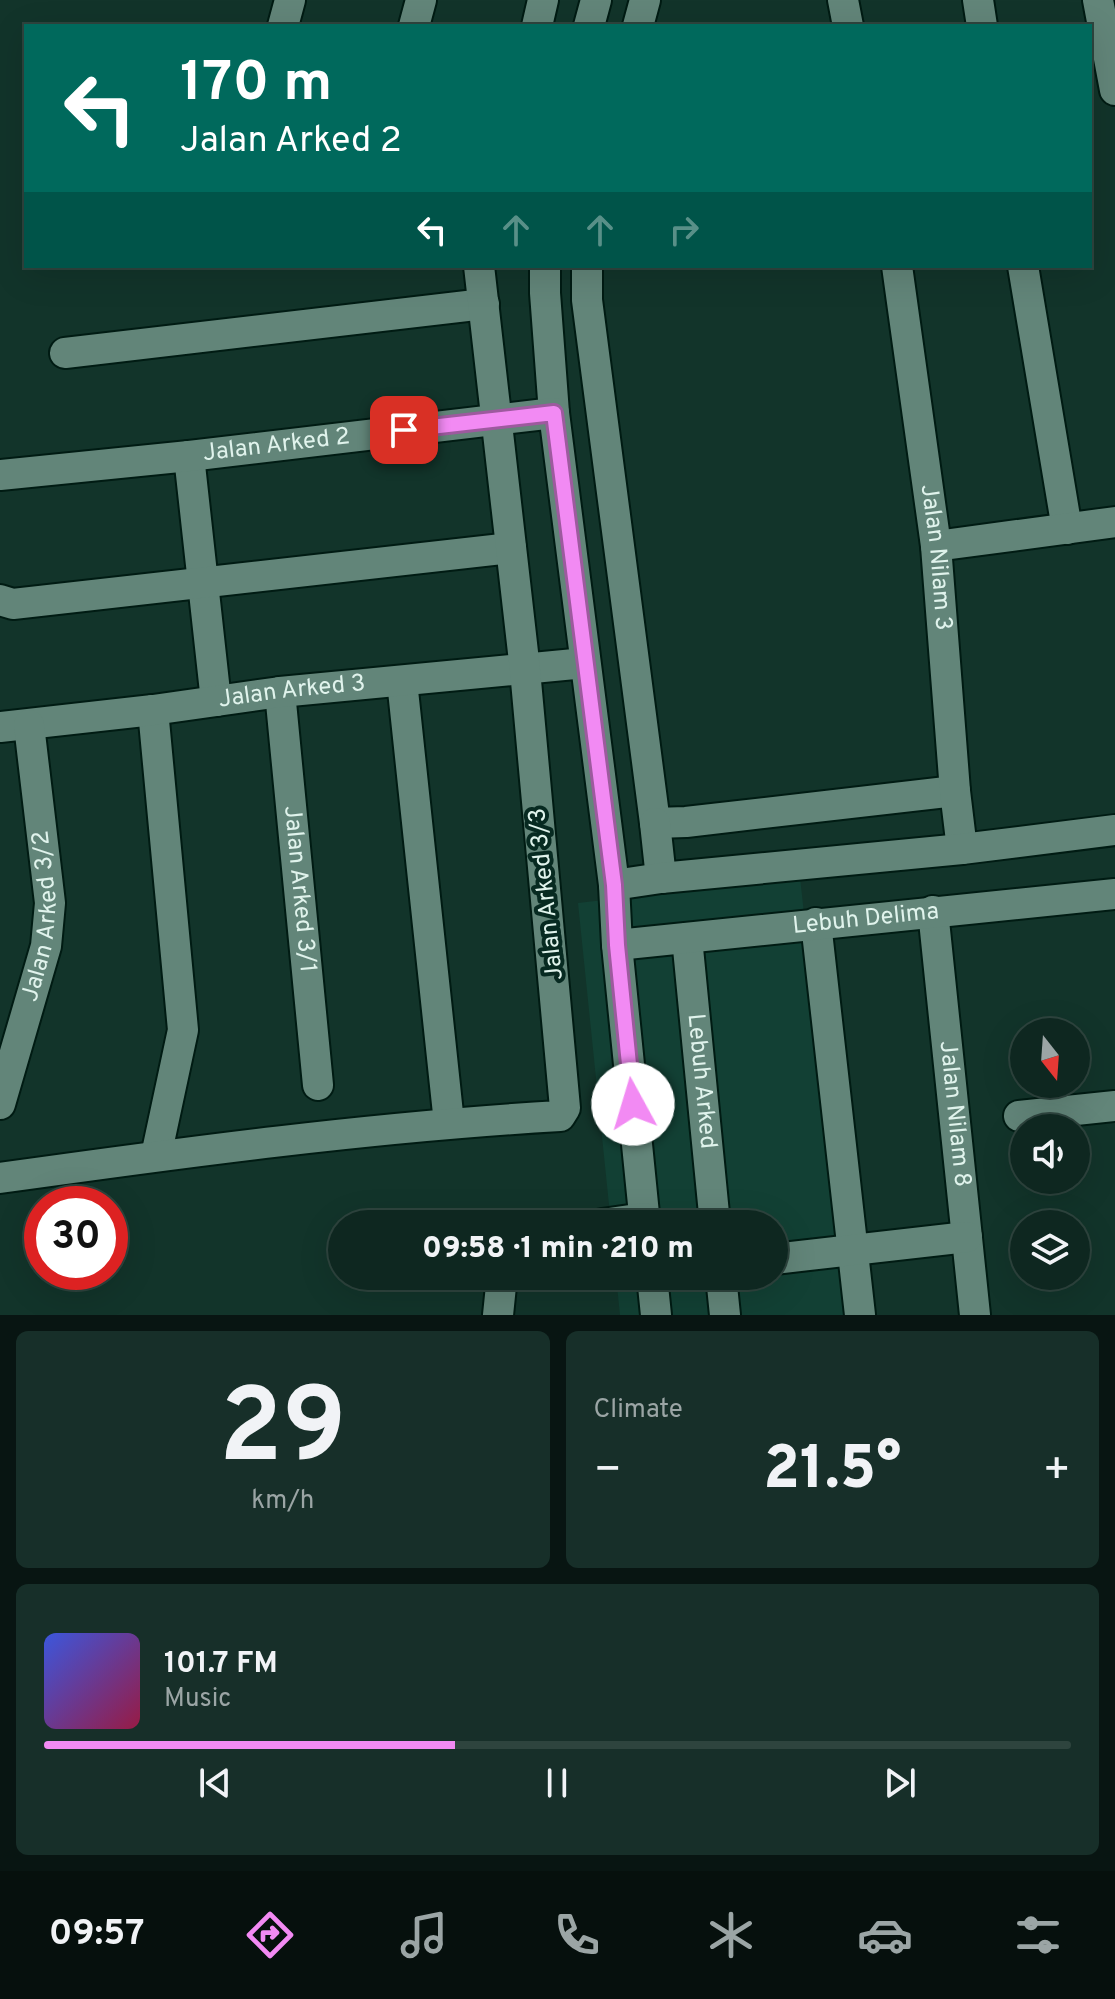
<!DOCTYPE html>
<meta charset="utf-8">
<style>
:root{--surface:#0e2720;--page:#172f29;--text:#f1f3f6;--muted:#9ba5a5;--line:#2e443e;--accent:#f28af3}
body{margin:0;font-family:Overpass,sans-serif;background:var(--page);color:var(--text);height:100vh;display:flex;flex-direction:column;font-size:30px;white-space:nowrap}
*{box-sizing:border-box;margin:0}
p{font-size:26px;color:var(--muted)}
.icon{flex:none;width:44px;height:44px;fill:none;stroke:currentColor;stroke-width:2;stroke-linecap:round;stroke-linejoin:round}
.map{position:relative;height:1315px;overflow:hidden}
.drawer{display:flex;flex-direction:column;gap:16px;padding:16px;background:#081512;flex:1}
.drawer>*{flex:none}
.hud{position:absolute;left:24px;top:24px;width:1068px;height:244px;border-radius:0px;box-shadow:0 8px 32px #0002,0 0 0 2px var(--line);background:#00695c;color:#fff;overflow:hidden}
.needle{width:52px;rotate:163deg}
.fabs{position:absolute;left:1010px;top:1018px;display:grid;gap:16px}
.fabs a{display:grid;place-items:center;width:80px;height:80px;border-radius:50%;background:var(--surface);box-shadow:0 8px 32px #0002,0 0 0 2px var(--line);font-size:40px}
.speed{position:absolute;left:24px;top:1186px;display:flex;gap:16px;font-size:40px;font-weight:700;text-align:center}
.speed>*{display:grid;place-content:center;width:104px;height:104px;border-radius:50%;background:var(--surface);box-shadow:0 8px 32px #0002,0 0 0 2px var(--line);line-height:1}
.speed .limit{border:12px solid #d22;background:#fff;color:#111}
.pin{position:absolute;display:grid;place-items:center;width:68px;height:68px;color:#fff;margin:-34px;border-radius:16px;box-shadow:0 4px 12px #0006}
.me{position:absolute;width:88px;margin:-44px;rotate:354deg;stroke-linejoin:round;filter:drop-shadow(0 0 6px #0008)}
.turn{display:flex;align-items:center;gap:28px;height:168px;padding:0 24px;font-size:36px}
.turn .icon{width:104px;height:104px;stroke-width:2.5}
.turn b{display:block;font-size:56px;line-height:68px}
.lanes{display:flex;align-items:center;height:76px;padding:0 24px;background:#0003;justify-content:center;gap:40px;direction:ltr}
.lanes .off{opacity:.35}
.big{font-size:60px;font-weight:800;line-height:1.1}
.drawer .card{flex:1;display:flex;flex-direction:column;justify-content:center;gap:12px;min-width:0;padding:0 28px;border-radius:12px;background:var(--page)}
.drawer .dial{align-items:center;gap:0}
.dial b{font-size:104px;line-height:1}
.song{display:flex;align-items:center;gap:24px}
.cover{width:96px;height:96px;border-radius:12px;background:linear-gradient(135deg,hsl(230 70% 55%),hsl(340 70% 35%))}
.played{height:8px;border-radius:4px;background:linear-gradient(90deg,var(--accent) 40%,var(--line) 40%)}
.keys{display:flex;justify-content:space-around;direction:ltr}
.heat{display:flex;justify-content:space-between;align-items:center;font-size:44px;direction:ltr}
.drawer .tiles{flex:1;display:grid;gap:16px;grid-template-columns:1fr 1fr}
.card:last-child{grid-column:span 2}
.trip{position:absolute;left:328px;top:1210px;width:460px;height:80px;border-radius:40px;background:var(--surface);box-shadow:0 8px 32px #0002,0 0 0 2px var(--line);font-weight:800;line-height:80px;text-align:center}
.tab-bar{display:flex;height:128px;justify-content:space-around;align-items:center;background:#06100d;color:var(--muted)}
.tab-bar .icon{width:56px;height:56px}
.tab-bar .active{color:var(--accent)}
.tab-bar b{font-size:36px;color:var(--text)}
.map>svg:first-child{display:block}
</style>
<div class="map">
<svg width="1115" height="1315" viewBox="0 0 1115 1315">
<rect width="100%" height="100%" fill="#12342a"/>
<path fill="#124034" d="M 800,877 L 848,1315 L 620,1315 L 616,1276 L 774,1276 L 774,1224 L 611,1224 L 578,903 Z"/>
<g fill="none" stroke-linecap="round" stroke-linejoin="round">
<defs>
<g id="minor">
<path d="M 843,0 L 848,26"/>
<path d="M 978,0 L 982,26"/>
<path d="M 1098,0 L 1115,90"/>
<path d="M 283,26 L 290,0"/>
<path d="M 414,26 L 421,0"/>
<path d="M 537,26 L 543,0"/>
<path d="M 589,26 L 596,0"/>
<path d="M 638,26 L 645,0"/>
<path d="M 545,266 L 545,293 L 554,413 L 614,885 L 617,945 L 645,1224"/>
<path d="M 587,266 L 587,300 L 655,823 L 686,822 L 955,791"/>
<path id="s1" d="M 897,266 L 936,546 L 955,791 L 962,849"/>
<path d="M 1023,266 L 1067,529"/>
<path d="M 65,353 L 484,304"/>
<path d="M 189,456 L 216,701"/>
<path id="s2" d="M 0,475 L 189,456 L 554,413"/>
<path d="M 936,546 L 1115,522"/>
<path d="M 0,600 L 13,604 L 511,548"/>
<path d="M 402,681 L 449,1123"/>
<path id="s3" d="M 280,692 L 318,1085"/>
<path d="M 153,710 L 183,1030 L 156,1156"/>
<path id="s4" d="M 0,727 L 153,710 L 280,692 L 585,663"/>
<path d="M 655,823 L 661,878"/>
<path d="M 614,885 L 661,878 L 962,849 L 1115,830"/>
<path id="s5" d="M 933,911 L 975,1315"/>
<path d="M 816,923 L 860,1315"/>
<path id="s6" d="M 687,938 L 715,1224"/>
<path id="s7" d="M 617,945 L 1115,894"/>
<path id="s8" d="M 0,1104 L 46,946 L 50,903 L 29,725"/>
<path d="M 1019,1116 L 1115,1106"/>
<path d="M 0,1178 C 186,1152 372,1127 560,1116 L 565,1108 L 525,670 L 479,266"/>
<path d="M 602,1224 L 644,1218"/>
<path d="M 774,1259 L 967,1237"/>
<path d="M 652,1276 L 656,1315"/>
<path d="M 721,1276 L 725,1315"/>
<path d="M 498,1315 L 502,1276"/>
</g>
</defs>
<use href="#minor" stroke="#001b13" stroke-width="34"/>
<use href="#minor" stroke="#628579" stroke-width="30"/>
</g>
<g fill="none" stroke-linecap="round" stroke-linejoin="round">
<defs>
<path id="route" d="M 404,430 L 554,413 L 614,885 L 617,945 L 633,1104"/>
</defs>
<use href="#route" stroke="#9d5a9e" stroke-width="20"/>
<use href="#route" stroke="#f28af3" stroke-width="14"/>
</g>
<g text-anchor="middle" dominant-baseline="central" stroke-width="8" stroke-linejoin="round" paint-order="stroke">
<g font-size="24" fill="#e0f3ec" stroke="#072a21">
<text stroke="none"><textPath href="#s2" startOffset="278">Jalan Arked 2</textPath></text>
<text stroke="none"><textPath href="#s1" startOffset="294">Jalan Nilam 3</textPath></text>
<text stroke="none"><textPath href="#s4" startOffset="294">Jalan Arked 3</textPath></text>
<text stroke="none"><textPath href="#s3" startOffset="198">Jalan Arked 3/1</textPath></text>
<text transform="translate(547 894) rotate(-96)">Jalan Arked 3/3</text>
<text stroke="none"><textPath href="#s8" startOffset="194">Jalan Arked 3/2</textPath></text>
<text stroke="none"><textPath href="#s7" startOffset="250">Lebuh Delima</textPath></text>
<text stroke="none"><textPath href="#s6" startOffset="144">Lebuh Arked</textPath></text>
<text stroke="none"><textPath href="#s5" startOffset="204">Jalan Nilam 8</textPath></text>
</g>
</g>
</svg>
<div class="fabs">
<a><svg class="needle" viewBox="-14 -14 28 28"><path d="M0-13l5 13h-10z" fill="#e53935"/><path d="M0 13l5-13h-10z" fill="#9ba5a5"/></svg></a>
<a><svg class="icon" aria-label="sound" viewBox="0 0 24 24"><path d="M4 9h4l5-4v14l-5-4H4zM17 9q2 3 0 6"/></svg></a>
<a><svg class="icon" aria-label="layers" viewBox="0 0 24 24"><path d="M12 4l9 5-9 5-9-5zM3 14l9 5 9-5"/></svg></a>
</div>
<div class="speed"><div class="limit">30</div></div>
<div class="pin" style="left:404px;top:430px;background:#d93025"><svg class="icon" aria-label="arrive" viewBox="0 0 24 24"><path d="M6 21V4h12l-3 4 3 4H6"/></svg></div>
<svg class="me" style="left:633px;top:1104px" viewBox="-20 -20 40 40"><circle r="19" fill="#fff"/><path d="M0-13L10 11 0 6-10 11z" fill="#f28af3"/></svg>
<div class="trip">09:58 · 1 min · 210 m</div>
<div class="hud">
<div class="turn"><svg class="icon" aria-label="left" viewBox="0 0 24 24"><path d="M17 20v-9H6M10 6l-5 5 5 5"/></svg><div><b>170 m</b>Jalan Arked 2</div></div>
<div class="lanes"><svg class="icon" aria-label="left" viewBox="0 0 24 24"><path d="M17 20v-9H6M10 6l-5 5 5 5"/></svg><svg class="icon off" aria-label="ahead" viewBox="0 0 24 24"><path d="M12 20V5M6 11l6-6 6 6"/></svg><svg class="icon off" aria-label="ahead" viewBox="0 0 24 24"><path d="M12 20V5M6 11l6-6 6 6"/></svg><svg class="icon off" aria-label="right" viewBox="0 0 24 24"><path d="M7 20v-9h11M14 6l5 5-5 5"/></svg></div>
</div>
</div>
<section class="drawer">
<div class="tiles">
<div class="card dial"><b>29</b><p>km/h</p></div>
<div class="card"><p>Climate</p>
<div class="heat"><a>−</a><b class="big">21.5°</b><a>+</a></div>
</div>
<div class="card">
<div class="song"><i class="cover"></i><div><b>101.7 FM</b><p>Music</p></div></div>
<div class="played"></div>
<div class="keys"><svg class="icon" aria-label="previous" viewBox="0 0 24 24"><path d="M18 5L8 12l10 7zM5 5v14"/></svg><svg class="icon" aria-label="pause" viewBox="0 0 24 24"><path d="M8 5v14M16 5v14"/></svg><svg class="icon" aria-label="next" viewBox="0 0 24 24"><path d="M6 5l10 7-10 7zM19 5v14"/></svg></div>
</div>
</div>
</section>
<nav class="tab-bar">
<b>09:57</b>
<svg class="icon active" aria-label="directions" viewBox="0 0 24 24"><path d="M12 3l9 9-9 9-9-9zM9 14v-3h6M13 9l2 2-2 2"/></svg>
<svg class="icon" aria-label="music" viewBox="0 0 24 24"><path d="M9 18V5l10-2v13"/><circle cx="6" cy="18" r="3"/><circle cx="16" cy="16" r="3"/></svg>
<svg class="icon" aria-label="phone" viewBox="0 0 24 24"><path d="M5 4h4l2 5-3 2q2 4 5 5l2-3 5 2v4C11 20 4 13 5 4z"/></svg>
<svg class="icon" aria-label="climate" viewBox="0 0 24 24"><path d="M12 3v18M4 7l16 10M4 17L20 7"/></svg>
<svg class="icon" aria-label="car" viewBox="0 0 24 24"><path d="M5 17H2v-5l4-1 3-4h7l3 4 3 1v5h-3M9 17h6M6 11h13"/><circle cx="7" cy="17" r="2"/><circle cx="17" cy="17" r="2"/></svg>
<svg class="icon" aria-label="filters" viewBox="0 0 24 24"><path d="M4 7h16M4 17h16"/><circle cx="9" cy="7" r="2"/><circle cx="15" cy="17" r="2"/></svg>
</nav>
